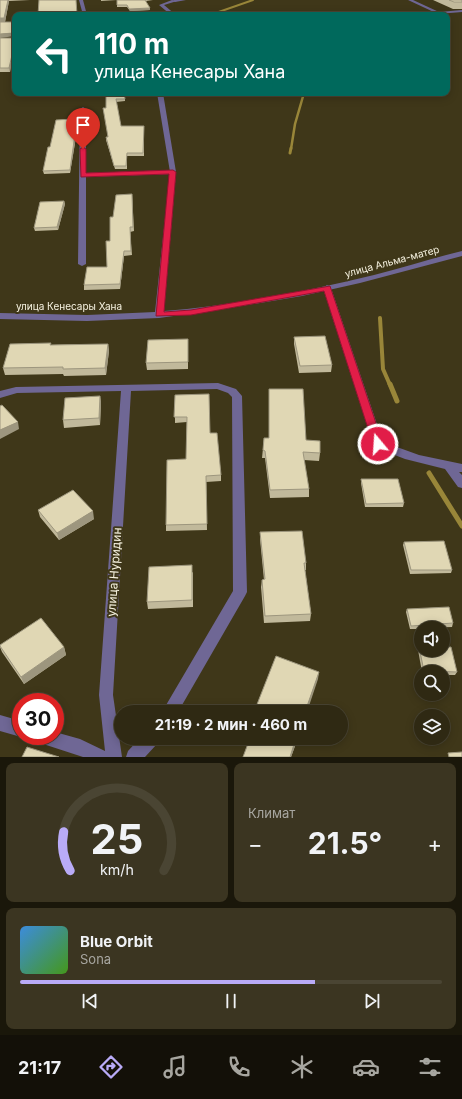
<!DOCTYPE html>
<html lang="ru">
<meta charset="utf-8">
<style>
:root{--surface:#2f2913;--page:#3b3521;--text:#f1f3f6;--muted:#a7a6a0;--line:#4a4533;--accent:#b9abf7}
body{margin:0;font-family:Inter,sans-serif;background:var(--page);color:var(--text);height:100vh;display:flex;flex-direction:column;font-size:15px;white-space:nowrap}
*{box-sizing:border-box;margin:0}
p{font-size:13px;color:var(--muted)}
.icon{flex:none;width:22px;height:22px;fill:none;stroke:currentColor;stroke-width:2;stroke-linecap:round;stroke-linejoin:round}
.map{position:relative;height:757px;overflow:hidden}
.details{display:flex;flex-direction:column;gap:6px;padding:6px;background:#1a170a;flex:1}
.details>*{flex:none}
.hud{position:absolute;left:12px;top:12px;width:438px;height:84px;border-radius:8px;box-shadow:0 2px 10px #0003,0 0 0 1px var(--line);background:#00695c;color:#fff;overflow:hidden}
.fabs{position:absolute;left:414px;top:621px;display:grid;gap:8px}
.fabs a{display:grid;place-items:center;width:36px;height:36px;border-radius:50%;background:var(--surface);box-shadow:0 2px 10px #0003,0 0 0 1px var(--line);font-size:20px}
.speed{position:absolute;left:12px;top:693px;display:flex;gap:8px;font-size:20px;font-weight:700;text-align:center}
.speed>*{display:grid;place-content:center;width:52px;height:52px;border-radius:50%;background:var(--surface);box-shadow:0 2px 10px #0003,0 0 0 1px var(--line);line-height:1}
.speed .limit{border:6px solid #d22;background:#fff;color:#111}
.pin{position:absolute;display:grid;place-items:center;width:34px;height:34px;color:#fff;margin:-41px -17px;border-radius:50% 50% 50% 0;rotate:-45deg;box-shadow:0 0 4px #0007}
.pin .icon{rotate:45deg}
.me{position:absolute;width:44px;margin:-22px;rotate:342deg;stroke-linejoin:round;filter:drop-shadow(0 0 3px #0008)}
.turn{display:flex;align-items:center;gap:14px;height:84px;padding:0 16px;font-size:18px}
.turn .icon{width:52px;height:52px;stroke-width:2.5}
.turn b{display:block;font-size:28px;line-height:34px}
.big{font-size:30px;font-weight:700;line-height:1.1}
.details .tile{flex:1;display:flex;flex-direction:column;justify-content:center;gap:6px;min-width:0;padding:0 14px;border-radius:8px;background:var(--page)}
.details .dial{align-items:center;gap:0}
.dial svg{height:104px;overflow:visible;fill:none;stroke:var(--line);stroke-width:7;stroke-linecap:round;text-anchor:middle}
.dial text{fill:var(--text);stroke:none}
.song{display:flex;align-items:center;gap:12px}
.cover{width:48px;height:48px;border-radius:6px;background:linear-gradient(135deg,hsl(210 70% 55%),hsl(100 70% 35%))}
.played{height:4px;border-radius:2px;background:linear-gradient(90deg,var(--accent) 70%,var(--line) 70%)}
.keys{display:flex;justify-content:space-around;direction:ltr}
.heat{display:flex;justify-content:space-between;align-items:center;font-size:22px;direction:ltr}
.details .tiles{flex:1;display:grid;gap:6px;grid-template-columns:1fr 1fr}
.tile:last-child{grid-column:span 2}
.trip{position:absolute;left:114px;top:705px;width:234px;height:40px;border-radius:20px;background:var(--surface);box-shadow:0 2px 10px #0003,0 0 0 1px var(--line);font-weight:700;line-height:40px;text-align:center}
.tabs{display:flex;height:64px;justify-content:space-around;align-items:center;background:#131008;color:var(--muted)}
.tabs .icon{width:28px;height:28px}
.tabs .selected{color:var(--accent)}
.tabs b{font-size:18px;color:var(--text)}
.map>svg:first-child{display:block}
</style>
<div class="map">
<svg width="462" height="757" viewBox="0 0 462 757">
<rect width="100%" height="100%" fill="#3f3719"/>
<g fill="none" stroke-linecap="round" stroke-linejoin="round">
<path stroke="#998639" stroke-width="2" d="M 210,15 L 253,0"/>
<path stroke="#998639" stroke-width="2.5" d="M 291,149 L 295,124 L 304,93"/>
<path stroke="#998639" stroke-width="3" d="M 290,153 L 291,148"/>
<path stroke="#998639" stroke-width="4" d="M 380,318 L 383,369 L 390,385"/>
<path stroke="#998639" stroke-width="5" d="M 390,384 L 397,401
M 429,473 L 462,526"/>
<path fill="#6f6795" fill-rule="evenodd" d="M 79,0 L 83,0 L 87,15 L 83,15 Z
M 174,0 L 186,0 L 175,2 L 173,1 Z
M 408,0 L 413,0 L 439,12 L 462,10 L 462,12 L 438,14 Z
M 83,107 L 86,109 L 86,173 L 173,170 L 176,172 L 173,174 L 86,177 L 86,264 L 82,266 L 78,264 L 80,109 Z
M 327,285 L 331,288 L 383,442 L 419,455 L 462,464 L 462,472 L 459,472 L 462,475 L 462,488 L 458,487 L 445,469 L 405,459 L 374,447 L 323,288 Z
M 218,383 L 236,389 L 242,396 L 247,592 L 245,596 L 178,712 L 162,712 L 233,591 L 232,397 L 228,393 L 217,389 L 131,391 L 113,695 L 122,757 L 83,757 L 37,742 L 35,736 L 55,736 L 55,732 L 80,739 L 105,751 L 99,695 L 121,391 L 17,393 L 0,398 L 0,391 L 16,387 Z
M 0,715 L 21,721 L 21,736 L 23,736 L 21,737 L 0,731 Z
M 140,738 L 159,738 L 157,744 L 145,757 L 126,757 L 128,751 Z"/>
<path fill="#6f6795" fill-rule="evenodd" d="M 172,0 L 177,1 L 164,5 L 176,15 L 171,15 L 159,5 Z
M 157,93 L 163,93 L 176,172 L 164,311 C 234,305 305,292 374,275 C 403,268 432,258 462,251 L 462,256 L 360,283 L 302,296 L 217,310 L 159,318 L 87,321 L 0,319 L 0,313 L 87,315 L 155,312 L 170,172 Z"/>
</g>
<path fill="#c1b99b" d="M 0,0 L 30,0 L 9,1 L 5,22 L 2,22 L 0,38 Z
M 101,0 L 153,0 L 146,1 L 150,10 L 130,11 L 127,7 L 117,7 L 117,0 L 101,1 Z
M 433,0 L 462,0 L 462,9 L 453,9 Z
M 0,38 L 15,38 L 10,72 L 0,72 Z
M 106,93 L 125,99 L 125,101 L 116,102 L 121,126 L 144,126 L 144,156 L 127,156 L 127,169 L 115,169 L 106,140 L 106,137 L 108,137 L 106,108 Z
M 74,122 L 73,135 L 75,134 L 76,137 L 70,173 L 44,174 L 43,171 L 50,147 Z
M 132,194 L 134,231 L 130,232 L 132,255 L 124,256 L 120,289 L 84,290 L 84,285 L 107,267 L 113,217 Z
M 64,201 L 65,204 L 58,230 L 35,231 L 34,228 Z
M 294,337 L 332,365 L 331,372 L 299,373 L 294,344 Z
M 188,339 L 188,369 L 147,370 L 146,363 Z
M 108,344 L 109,351 L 106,375 L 64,376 L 63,374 L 5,375 L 3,368 L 51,345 Z
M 269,389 L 306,440 L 320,453 L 319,461 L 304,460 L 309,489 L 309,497 L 270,498 L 265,458 L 262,458 L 264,438 L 269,438 Z
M 175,395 L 210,433 L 221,475 L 221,481 L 206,482 L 207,530 L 166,531 L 166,525 L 186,459 L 187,422 L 175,423 Z
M 100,396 L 101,403 L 100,425 L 64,428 L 63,420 Z
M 361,479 L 404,503 L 403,507 L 365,507 L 361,483 Z
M 38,510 L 94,519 L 59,540 L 40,517 Z
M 260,532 L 306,563 L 306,570 L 305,570 L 311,614 L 310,621 L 264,623 L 261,587 L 262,580 L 264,580 L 260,539 Z
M 404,542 L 452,570 L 451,573 L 410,574 L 403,545 Z
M 193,572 L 193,607 L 148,609 L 147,602 Z
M 407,609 L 453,623 L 452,627 L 421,628 L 421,629 L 410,629 L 406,612 Z
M 0,645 L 64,647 L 66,655 L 24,684 L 2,652 L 0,647 Z
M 419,647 L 457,672 L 455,675 L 443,675 L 443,672 L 422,672 L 418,650 Z
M 244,738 L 298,738 L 291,757 L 249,743 L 244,741 Z"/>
<path fill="#9d967e" d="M 8,0 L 9,0 L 9,1 L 5,22 L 0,22 L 0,18 Z
M 150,8 L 150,10 L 130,11 L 129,9 Z
M 14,33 L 15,36 L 0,38 L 0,34 Z
M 15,42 L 15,48 L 10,72 L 9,68 Z
M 75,134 L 76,137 L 70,173 L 70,170 Z
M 64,201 L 65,204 L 58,230 L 57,227 Z
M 124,251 L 124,256 L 120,289 L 120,284 Z
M 108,344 L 109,351 L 106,375 L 105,368 Z
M 100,396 L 101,403 L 100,425 L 99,418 Z
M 18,422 L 19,429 L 0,439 L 0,430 Z
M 93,511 L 94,519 L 59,540 L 57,533 Z
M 64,647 L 66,655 L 24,684 L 21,677 Z
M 319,672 L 318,679 L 307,712 L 305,712 Z
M 296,738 L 298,738 L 291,757 L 290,757 Z"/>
<path fill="#e0d7b4" stroke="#9d967e" d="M 0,0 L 8,0 L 4,18 L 0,18 Z
M 39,0 L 76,0 L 77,15 L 38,15 Z
M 117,0 L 145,0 L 150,8 L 129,9 L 127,5 L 117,5 Z
M 449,0 L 462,0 L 462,2 L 454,2 Z
M 0,22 L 15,22 L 15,36 L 14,33 L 0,34 Z
M 0,38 L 15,38 L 15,42 L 9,68 L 0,68 Z
M 106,93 L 124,93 L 125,99 L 116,99 L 121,126 L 144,126 L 143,153 L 127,153 L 126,166 L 114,166 L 106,137 L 108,137 L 103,108 L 106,108 Z
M 74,119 L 72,135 L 75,134 L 70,170 L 43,171 L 48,147 L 50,147 L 56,120 Z
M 132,194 L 133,227 L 130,227 L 131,251 L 124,251 L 120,284 L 84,285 L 87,267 L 107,267 L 106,241 L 110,241 L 110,217 L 113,217 L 116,195 Z
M 64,201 L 57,227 L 34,228 L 40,202 Z
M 325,336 L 332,365 L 300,366 L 294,337 Z
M 188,339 L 188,362 L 146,363 L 148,340 Z
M 51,343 L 50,345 L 108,344 L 105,368 L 63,369 L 63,367 L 3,368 L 10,344 Z
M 269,389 L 303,389 L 306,440 L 320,441 L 320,453 L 303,452 L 309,489 L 270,490 L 265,451 L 263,450 L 264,438 L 269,438 Z
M 209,394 L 210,433 L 217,433 L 221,475 L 206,476 L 207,524 L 166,525 L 167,460 L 186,459 L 187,417 L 174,417 L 175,395 Z
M 100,396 L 99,418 L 63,420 L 65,398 Z
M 2,405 L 18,422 L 0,430 L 0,406 Z
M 361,479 L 398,479 L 404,503 L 366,504 Z
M 73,490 L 93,511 L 57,533 L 38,510 Z
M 302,531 L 306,563 L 304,563 L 311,614 L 265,616 L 262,580 L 265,579 L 260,532 Z
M 444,541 L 452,570 L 411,570 L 404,542 Z
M 192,565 L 192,600 L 147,602 L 149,567 Z
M 449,607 L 453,623 L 411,626 L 407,609 Z
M 41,618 L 64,647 L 21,677 L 0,646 L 0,645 Z
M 419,647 L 421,647 L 421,650 L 443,650 L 443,647 L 451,647 L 457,672 L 424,671 Z
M 276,656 L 319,672 L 305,712 L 254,712 Z
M 250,738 L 296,738 L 290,757 L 243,757 Z
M 27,747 L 59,757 L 22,757 Z
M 462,752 L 462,757 L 449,757 L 448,753 Z"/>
<path fill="#e11d48" stroke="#92132f" d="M 83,147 L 86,149 L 86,173 L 173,170 L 176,172 L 164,312 L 191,310 L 330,286 L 383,444 L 382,446 L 375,446 L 373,444 L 324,291 L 191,315 L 156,316 L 169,174 L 81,177 L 80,149 Z"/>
<g text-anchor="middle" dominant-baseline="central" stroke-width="4" stroke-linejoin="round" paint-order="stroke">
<g font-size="10" fill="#f6f2e0" stroke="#3f3719">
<text transform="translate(392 261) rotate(-15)">улица Альма-матер</text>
<text x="69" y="306">улица Кенесары Хана</text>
</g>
<g font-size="12" fill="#f6f2e0" stroke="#3f3719">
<text transform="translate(114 572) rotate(-86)">улица Нуридин</text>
</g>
</g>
</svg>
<div class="fabs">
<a><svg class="icon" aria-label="sound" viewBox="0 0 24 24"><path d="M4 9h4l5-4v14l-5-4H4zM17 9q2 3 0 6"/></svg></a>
<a><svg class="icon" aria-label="search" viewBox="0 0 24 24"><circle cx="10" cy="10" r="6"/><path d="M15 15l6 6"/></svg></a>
<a><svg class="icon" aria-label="layers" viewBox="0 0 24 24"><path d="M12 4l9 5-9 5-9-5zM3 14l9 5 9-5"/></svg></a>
</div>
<div class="speed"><div class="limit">30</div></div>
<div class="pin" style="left:83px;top:149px;background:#d93025"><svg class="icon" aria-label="arrive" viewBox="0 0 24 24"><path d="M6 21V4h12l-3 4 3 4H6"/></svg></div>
<svg class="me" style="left:378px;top:444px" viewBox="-20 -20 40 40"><circle r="17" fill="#e11d48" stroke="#fff" stroke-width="3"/><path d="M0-11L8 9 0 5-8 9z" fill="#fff"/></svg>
<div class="trip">21:19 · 2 мин · 460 m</div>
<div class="hud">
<div class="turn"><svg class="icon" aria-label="left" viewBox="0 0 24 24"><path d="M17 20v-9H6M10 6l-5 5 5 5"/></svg><div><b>110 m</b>улица Кенесары Хана</div></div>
</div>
</div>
<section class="details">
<div class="tiles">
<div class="tile dial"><svg viewBox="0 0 100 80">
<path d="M14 69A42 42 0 1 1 86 69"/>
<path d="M14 69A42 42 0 0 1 9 39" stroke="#b9abf7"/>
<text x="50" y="56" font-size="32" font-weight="700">25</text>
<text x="50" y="72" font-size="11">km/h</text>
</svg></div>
<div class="tile"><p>Климат</p>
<div class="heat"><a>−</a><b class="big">21.5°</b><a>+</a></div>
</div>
<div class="tile">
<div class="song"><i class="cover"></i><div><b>Blue Orbit</b><p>Sona</p></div></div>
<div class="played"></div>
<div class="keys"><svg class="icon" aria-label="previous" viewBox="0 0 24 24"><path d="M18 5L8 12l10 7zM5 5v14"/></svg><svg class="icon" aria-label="pause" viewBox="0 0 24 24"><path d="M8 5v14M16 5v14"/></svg><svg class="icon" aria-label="next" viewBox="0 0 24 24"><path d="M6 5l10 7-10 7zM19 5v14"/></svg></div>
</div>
</div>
</section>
<nav class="tabs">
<b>21:17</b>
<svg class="icon selected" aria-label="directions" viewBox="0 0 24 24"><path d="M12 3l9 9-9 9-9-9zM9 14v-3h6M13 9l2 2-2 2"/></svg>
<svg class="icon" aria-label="music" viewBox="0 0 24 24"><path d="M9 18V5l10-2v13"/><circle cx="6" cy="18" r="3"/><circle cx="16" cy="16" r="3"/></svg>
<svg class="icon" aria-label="phone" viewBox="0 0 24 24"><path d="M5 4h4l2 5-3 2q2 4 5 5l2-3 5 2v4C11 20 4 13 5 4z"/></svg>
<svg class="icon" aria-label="climate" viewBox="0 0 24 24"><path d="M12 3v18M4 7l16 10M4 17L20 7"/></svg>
<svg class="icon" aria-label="car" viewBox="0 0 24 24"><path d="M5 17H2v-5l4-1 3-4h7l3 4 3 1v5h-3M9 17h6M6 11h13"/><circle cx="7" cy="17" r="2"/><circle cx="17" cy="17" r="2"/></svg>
<svg class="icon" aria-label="filters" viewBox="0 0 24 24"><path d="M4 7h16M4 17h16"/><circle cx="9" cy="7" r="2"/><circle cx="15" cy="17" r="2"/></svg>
</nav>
